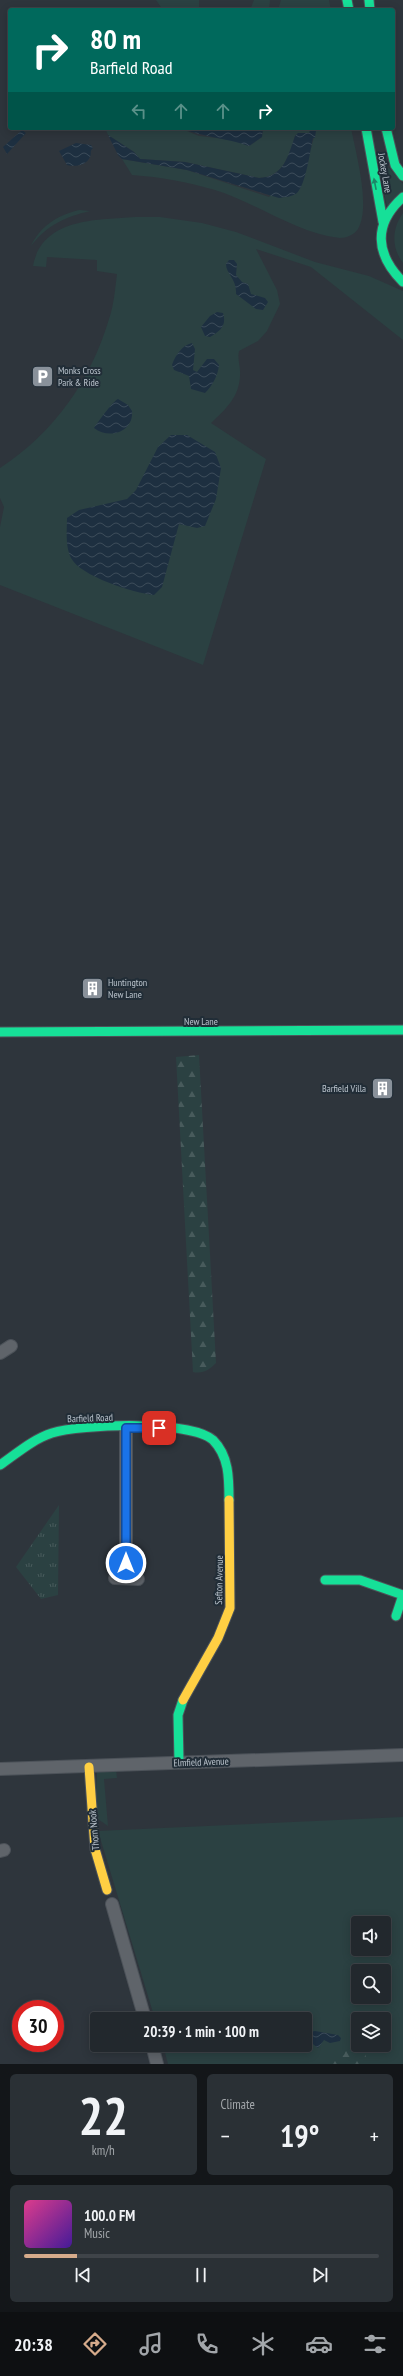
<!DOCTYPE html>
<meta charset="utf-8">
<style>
:root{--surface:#22282d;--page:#2a3035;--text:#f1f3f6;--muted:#a2a6aa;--line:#3f4449;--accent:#d6ab8b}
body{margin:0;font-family:"PT Sans Narrow",sans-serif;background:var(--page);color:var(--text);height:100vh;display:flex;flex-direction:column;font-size:15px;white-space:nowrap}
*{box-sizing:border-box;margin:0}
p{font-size:13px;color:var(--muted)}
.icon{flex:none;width:22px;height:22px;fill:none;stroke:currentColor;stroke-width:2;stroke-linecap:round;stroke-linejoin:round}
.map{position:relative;height:2064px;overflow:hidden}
.side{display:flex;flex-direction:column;gap:10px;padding:10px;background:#131619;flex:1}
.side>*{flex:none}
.guide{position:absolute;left:8px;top:8px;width:387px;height:122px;border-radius:4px;box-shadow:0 2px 10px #0003,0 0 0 1px var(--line);background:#00695c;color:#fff;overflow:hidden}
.buttons{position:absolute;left:351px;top:1916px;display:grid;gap:8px}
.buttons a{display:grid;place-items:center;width:40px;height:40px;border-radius:4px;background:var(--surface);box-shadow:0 2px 10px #0003,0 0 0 1px var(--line);font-size:20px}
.speed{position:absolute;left:12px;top:2000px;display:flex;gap:8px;font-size:20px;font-weight:700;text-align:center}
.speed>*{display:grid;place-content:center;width:52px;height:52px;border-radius:50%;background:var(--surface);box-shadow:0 2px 10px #0003,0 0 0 1px var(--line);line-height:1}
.speed .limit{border:6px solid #d22;background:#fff;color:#111}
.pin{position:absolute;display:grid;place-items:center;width:34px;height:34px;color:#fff;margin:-17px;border-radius:8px;box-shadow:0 2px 6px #0006}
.me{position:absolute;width:44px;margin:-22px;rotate:0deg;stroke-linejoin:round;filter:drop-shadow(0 0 3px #0008)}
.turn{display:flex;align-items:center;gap:14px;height:84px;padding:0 16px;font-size:18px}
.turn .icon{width:52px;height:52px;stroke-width:2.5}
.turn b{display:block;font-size:28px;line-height:34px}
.lanes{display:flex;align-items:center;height:38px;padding:0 16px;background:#0003;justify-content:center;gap:20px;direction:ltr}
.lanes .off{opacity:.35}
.big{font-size:30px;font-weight:700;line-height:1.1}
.side .tile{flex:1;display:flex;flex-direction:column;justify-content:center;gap:6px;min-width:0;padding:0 14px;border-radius:6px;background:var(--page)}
.side .dial{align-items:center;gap:0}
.dial b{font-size:52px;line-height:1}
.song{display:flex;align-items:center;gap:12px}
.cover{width:48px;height:48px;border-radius:6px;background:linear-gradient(135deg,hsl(330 70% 55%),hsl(260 70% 35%))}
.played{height:4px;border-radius:2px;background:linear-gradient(90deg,var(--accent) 15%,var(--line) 15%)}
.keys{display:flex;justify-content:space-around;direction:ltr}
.heat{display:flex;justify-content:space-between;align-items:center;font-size:22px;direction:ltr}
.side .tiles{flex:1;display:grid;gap:10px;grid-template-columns:1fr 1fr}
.tile:last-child{grid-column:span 2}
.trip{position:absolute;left:90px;top:2012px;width:222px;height:40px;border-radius:4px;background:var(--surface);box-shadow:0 2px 10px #0003,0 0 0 1px var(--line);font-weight:700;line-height:40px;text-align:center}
.menu{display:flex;height:64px;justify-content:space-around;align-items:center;background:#0e1012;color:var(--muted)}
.menu .icon{width:28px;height:28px}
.menu .selected{color:var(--accent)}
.menu b{font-size:18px;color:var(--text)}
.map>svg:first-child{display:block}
</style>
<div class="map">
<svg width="403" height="2064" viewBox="0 0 403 2064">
<defs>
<pattern id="forest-firs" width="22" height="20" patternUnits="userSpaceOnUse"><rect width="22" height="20" fill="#2b4142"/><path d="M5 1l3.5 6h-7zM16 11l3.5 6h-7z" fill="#485b5c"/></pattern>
<pattern id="park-tufts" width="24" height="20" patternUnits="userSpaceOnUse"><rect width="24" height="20" fill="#2b4142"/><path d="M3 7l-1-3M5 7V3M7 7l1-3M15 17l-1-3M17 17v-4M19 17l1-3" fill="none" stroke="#485b5c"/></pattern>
<pattern id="water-waves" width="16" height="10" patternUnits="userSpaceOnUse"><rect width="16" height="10" fill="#1d2f40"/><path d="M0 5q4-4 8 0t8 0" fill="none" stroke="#3c4c5a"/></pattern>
</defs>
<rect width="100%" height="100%" fill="#2e353c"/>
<path fill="#2b4142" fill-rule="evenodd" d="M 156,0 L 199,0 L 199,10 L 163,10 Z
M 254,0 L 270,0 L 269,10 L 250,10 Z
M 281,0 L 329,0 L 331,10 L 278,10 Z
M 105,128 L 180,128 L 199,136 L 234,140 L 249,146 L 262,137 L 263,128 L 311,128 L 309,133 L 299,133 L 295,136 C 289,156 283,177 259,178 L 185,162 L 140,159 L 134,152 L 108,135 Z
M 314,128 L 351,128 C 356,154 371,206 358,229 C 354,235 346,238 340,238 C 296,233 257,203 215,190 C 187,182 161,177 132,175 L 122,159 L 187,170 L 269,197 L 311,148 L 316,130 Z
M 389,168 L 403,184 L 403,191 L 387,206 L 379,171 Z
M 79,210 L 90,211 C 65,217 47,225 31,246 C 40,226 58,215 79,210 Z
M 403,213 L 403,263 C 391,248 392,228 403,213 Z
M 135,217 L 160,217 L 202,223 L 236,232 L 315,262 L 369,276 L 403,291 L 403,340 L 311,267 L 256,249 L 277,290 L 280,304 L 267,331 L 258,341 L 239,351 C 237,360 241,367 240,376 C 239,397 226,409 211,423 L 266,459 L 203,665 L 0,585 L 0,527 L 4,507 L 0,498 L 0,468 C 54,433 91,380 109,319 C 114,305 115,289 117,274 L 97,271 L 97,260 L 47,257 L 46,267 L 33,266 C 42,218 96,220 135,217 Z
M 116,1769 L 117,1778 L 104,1779 L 108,1826 L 95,1817 L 97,1772 Z
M 403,1817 L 403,2064 L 168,2064 L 163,2045 L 305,2045 L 305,2019 L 155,2019 L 98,1831 ZM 358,1923 L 384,1923 L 384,1949 L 358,1949 ZM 358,1971 L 384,1971 L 384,1997 L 358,1997 ZM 358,2019 L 384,2019 L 384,2045 L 358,2045 Z"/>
<path fill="url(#forest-firs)" d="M 199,1055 L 216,1363 C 209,1370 203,1374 193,1372 L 176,1057 Z
M 355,2045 L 361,2047 L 366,2056 L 362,2064 L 323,2064 L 331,2056 L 344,2055 L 346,2050 Z"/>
<path fill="url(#park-tufts)" d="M 59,1505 L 58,1595 L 41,1599 L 16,1567 Z"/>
<path fill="url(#water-waves)" d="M 180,128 L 263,128 L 262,137 L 249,146 C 226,138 203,137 180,128 Z
M 311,128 L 316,130 L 315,138 L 313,138 C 310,151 306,184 297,193 C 292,197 285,197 279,198 L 187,170 L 122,159 L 118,155 L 108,135 L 134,152 L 140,159 L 185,162 L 259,178 C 284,177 288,156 295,136 L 298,133 L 309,133 Z
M 22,130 L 26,133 L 7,154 L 3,147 Z
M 76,143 L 91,145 L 93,148 C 89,152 92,153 90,157 C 86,166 74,167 67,165 L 59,151 Z
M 229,260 L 234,260 L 237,264 L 236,275 L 242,282 L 248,284 L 251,294 L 265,298 L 268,302 L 263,310 L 256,309 L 236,294 C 237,279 226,274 226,264 Z
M 217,312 L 223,313 C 227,326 220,331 210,337 L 205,336 L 201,327 L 210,316 Z
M 192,343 L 195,349 L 193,370 L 197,372 L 207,359 L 214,359 L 219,365 C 218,375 213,385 205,393 L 191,389 L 189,376 L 174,370 L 172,365 C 175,356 182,345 192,343 Z
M 118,399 L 128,405 L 132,411 C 134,432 109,440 94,428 C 98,422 113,401 118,399 Z
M 171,435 L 187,435 L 215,452 L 221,468 L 216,499 L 205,526 L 197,528 L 179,524 L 162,587 L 154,595 C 134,593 80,576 71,558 C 65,546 67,530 67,518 L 79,510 L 127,499 L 136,490 L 158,447 Z
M 315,2031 L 338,2035 L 341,2038 L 340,2041 L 330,2043 L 324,2040 L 318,2048 L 309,2041 L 310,2032 Z"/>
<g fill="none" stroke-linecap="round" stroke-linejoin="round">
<defs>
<path id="street" d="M 0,1353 L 11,1346
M 126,1428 L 126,1578
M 115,1578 L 138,1579
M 0,1769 L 403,1755
M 0,1851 L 4,1850
M 112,1904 L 145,2019
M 152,2045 L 157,2064"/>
<path id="fast" d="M 347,0 L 349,10
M 369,0 L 370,10
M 366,128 L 383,222
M 386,128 L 395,165 L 403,176
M 403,197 C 373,224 375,254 403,282
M 0,1032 L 403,1030
M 0,1465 C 16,1454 33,1439 52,1433 C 80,1424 192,1420 213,1440 C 229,1456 229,1478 229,1500
M 325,1580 L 360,1580 L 403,1595 L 396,1616
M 179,1762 L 178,1715 L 183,1700"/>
<path id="slow" d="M 183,1700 L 218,1638 L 230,1608 L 229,1500
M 89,1767 L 95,1849 L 107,1890"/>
</defs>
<use href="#street" stroke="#4c5259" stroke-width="14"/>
<use href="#fast" stroke="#4c5259" stroke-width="11"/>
<use href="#slow" stroke="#4c5259" stroke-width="11"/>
<use href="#street" stroke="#5f646a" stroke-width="12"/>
<use href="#fast" stroke="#16e098" stroke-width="9"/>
<use href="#slow" stroke="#ffcf43" stroke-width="9"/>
</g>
<defs><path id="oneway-solid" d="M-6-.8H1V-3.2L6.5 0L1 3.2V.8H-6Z"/></defs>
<use fill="#1c8668" href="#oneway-solid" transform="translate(375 184) rotate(-101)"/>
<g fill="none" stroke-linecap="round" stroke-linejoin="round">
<defs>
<path id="route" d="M 126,1563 L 126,1428 L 159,1428"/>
</defs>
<use href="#route" stroke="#114b97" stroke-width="10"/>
<use href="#route" stroke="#1a73e8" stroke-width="7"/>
</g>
<defs>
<symbol id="parking-square" viewBox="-11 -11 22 22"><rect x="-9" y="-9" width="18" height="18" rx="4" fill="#89919a" stroke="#212d37"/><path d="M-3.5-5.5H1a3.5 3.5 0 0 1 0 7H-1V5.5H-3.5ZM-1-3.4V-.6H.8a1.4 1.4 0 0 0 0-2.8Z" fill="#fff"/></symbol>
<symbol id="building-square" viewBox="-11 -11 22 22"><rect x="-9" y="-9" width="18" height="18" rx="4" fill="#89919a" stroke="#212d37"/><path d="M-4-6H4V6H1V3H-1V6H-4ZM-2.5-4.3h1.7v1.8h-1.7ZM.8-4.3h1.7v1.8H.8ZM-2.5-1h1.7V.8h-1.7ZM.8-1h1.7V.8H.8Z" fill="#fff"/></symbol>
</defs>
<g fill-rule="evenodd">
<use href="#parking-square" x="30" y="364" width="25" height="25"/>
<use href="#building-square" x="80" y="976" width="25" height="25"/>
<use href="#building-square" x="370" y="1076" width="25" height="25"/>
</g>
<g text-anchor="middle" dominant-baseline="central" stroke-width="4" stroke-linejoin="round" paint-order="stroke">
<g font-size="10" fill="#bac3cc" stroke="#212d37">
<text transform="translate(385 173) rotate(80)">Jockey Lane</text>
<text x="201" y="1021">New Lane</text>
<text transform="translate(90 1418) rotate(-2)">Barfield Road</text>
<text transform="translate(219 1580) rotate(-89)">Sefton Avenue</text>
<text transform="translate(201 1762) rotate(-2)">Elmfield Avenue</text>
<text transform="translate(94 1830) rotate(-95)">Thorn Nook</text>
</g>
<g font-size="10" fill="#bac3cc" stroke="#212d37" text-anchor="start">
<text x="58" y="370">Monks Cross<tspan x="58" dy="12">Park &amp; Ride</tspan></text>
<text x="108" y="982">Huntington<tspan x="108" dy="12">New Lane</tspan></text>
<text x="366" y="1088" text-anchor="end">Barfield Villa</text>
</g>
</g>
</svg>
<div class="buttons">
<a><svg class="icon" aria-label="sound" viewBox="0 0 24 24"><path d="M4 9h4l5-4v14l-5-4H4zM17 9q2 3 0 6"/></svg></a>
<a><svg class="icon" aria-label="search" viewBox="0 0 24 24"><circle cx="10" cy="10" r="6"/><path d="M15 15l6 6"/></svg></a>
<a><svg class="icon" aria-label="layers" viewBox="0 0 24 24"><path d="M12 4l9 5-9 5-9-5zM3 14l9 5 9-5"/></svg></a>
</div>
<div class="speed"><div class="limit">30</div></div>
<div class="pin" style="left:159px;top:1428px;background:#d93025"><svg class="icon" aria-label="arrive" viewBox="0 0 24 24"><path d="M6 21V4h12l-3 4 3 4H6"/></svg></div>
<svg class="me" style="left:126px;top:1563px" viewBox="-20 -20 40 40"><circle r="17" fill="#1a73e8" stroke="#fff" stroke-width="3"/><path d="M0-11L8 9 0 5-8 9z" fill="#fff"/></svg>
<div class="trip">20:39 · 1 min · 100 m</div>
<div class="guide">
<div class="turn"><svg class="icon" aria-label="right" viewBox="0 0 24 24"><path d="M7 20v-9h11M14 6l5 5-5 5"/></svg><div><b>80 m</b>Barfield Road</div></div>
<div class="lanes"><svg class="icon off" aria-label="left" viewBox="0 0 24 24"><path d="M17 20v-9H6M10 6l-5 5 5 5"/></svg><svg class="icon off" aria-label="ahead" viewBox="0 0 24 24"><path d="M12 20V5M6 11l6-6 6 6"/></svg><svg class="icon off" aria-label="ahead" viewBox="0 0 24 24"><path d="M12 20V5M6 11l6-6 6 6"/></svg><svg class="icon" aria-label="right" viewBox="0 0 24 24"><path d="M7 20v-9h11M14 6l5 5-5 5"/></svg></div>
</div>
</div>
<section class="side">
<div class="tiles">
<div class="tile dial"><b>22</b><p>km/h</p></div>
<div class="tile"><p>Climate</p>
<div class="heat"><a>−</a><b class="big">19°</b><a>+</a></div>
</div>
<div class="tile">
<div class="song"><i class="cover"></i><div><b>100.0 FM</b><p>Music</p></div></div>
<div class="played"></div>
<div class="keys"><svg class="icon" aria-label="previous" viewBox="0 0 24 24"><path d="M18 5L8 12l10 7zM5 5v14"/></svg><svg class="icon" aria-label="pause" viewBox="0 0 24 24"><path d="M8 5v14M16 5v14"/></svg><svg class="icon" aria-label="next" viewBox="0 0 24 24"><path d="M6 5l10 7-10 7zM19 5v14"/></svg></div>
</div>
</div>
</section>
<nav class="menu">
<b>20:38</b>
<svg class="icon selected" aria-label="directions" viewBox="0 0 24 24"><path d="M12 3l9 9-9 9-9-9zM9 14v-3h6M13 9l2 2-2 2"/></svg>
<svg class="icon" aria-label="music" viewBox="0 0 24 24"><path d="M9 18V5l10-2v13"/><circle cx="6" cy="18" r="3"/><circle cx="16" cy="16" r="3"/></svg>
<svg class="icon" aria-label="phone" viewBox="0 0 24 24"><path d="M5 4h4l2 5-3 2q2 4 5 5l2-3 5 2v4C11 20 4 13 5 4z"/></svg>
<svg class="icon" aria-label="climate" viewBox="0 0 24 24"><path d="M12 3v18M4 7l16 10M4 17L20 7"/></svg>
<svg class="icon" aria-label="car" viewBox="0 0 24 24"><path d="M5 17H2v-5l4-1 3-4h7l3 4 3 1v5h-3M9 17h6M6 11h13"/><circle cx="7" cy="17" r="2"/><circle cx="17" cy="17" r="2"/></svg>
<svg class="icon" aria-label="filters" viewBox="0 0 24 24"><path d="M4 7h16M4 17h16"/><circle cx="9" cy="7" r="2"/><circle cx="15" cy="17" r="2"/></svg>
</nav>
